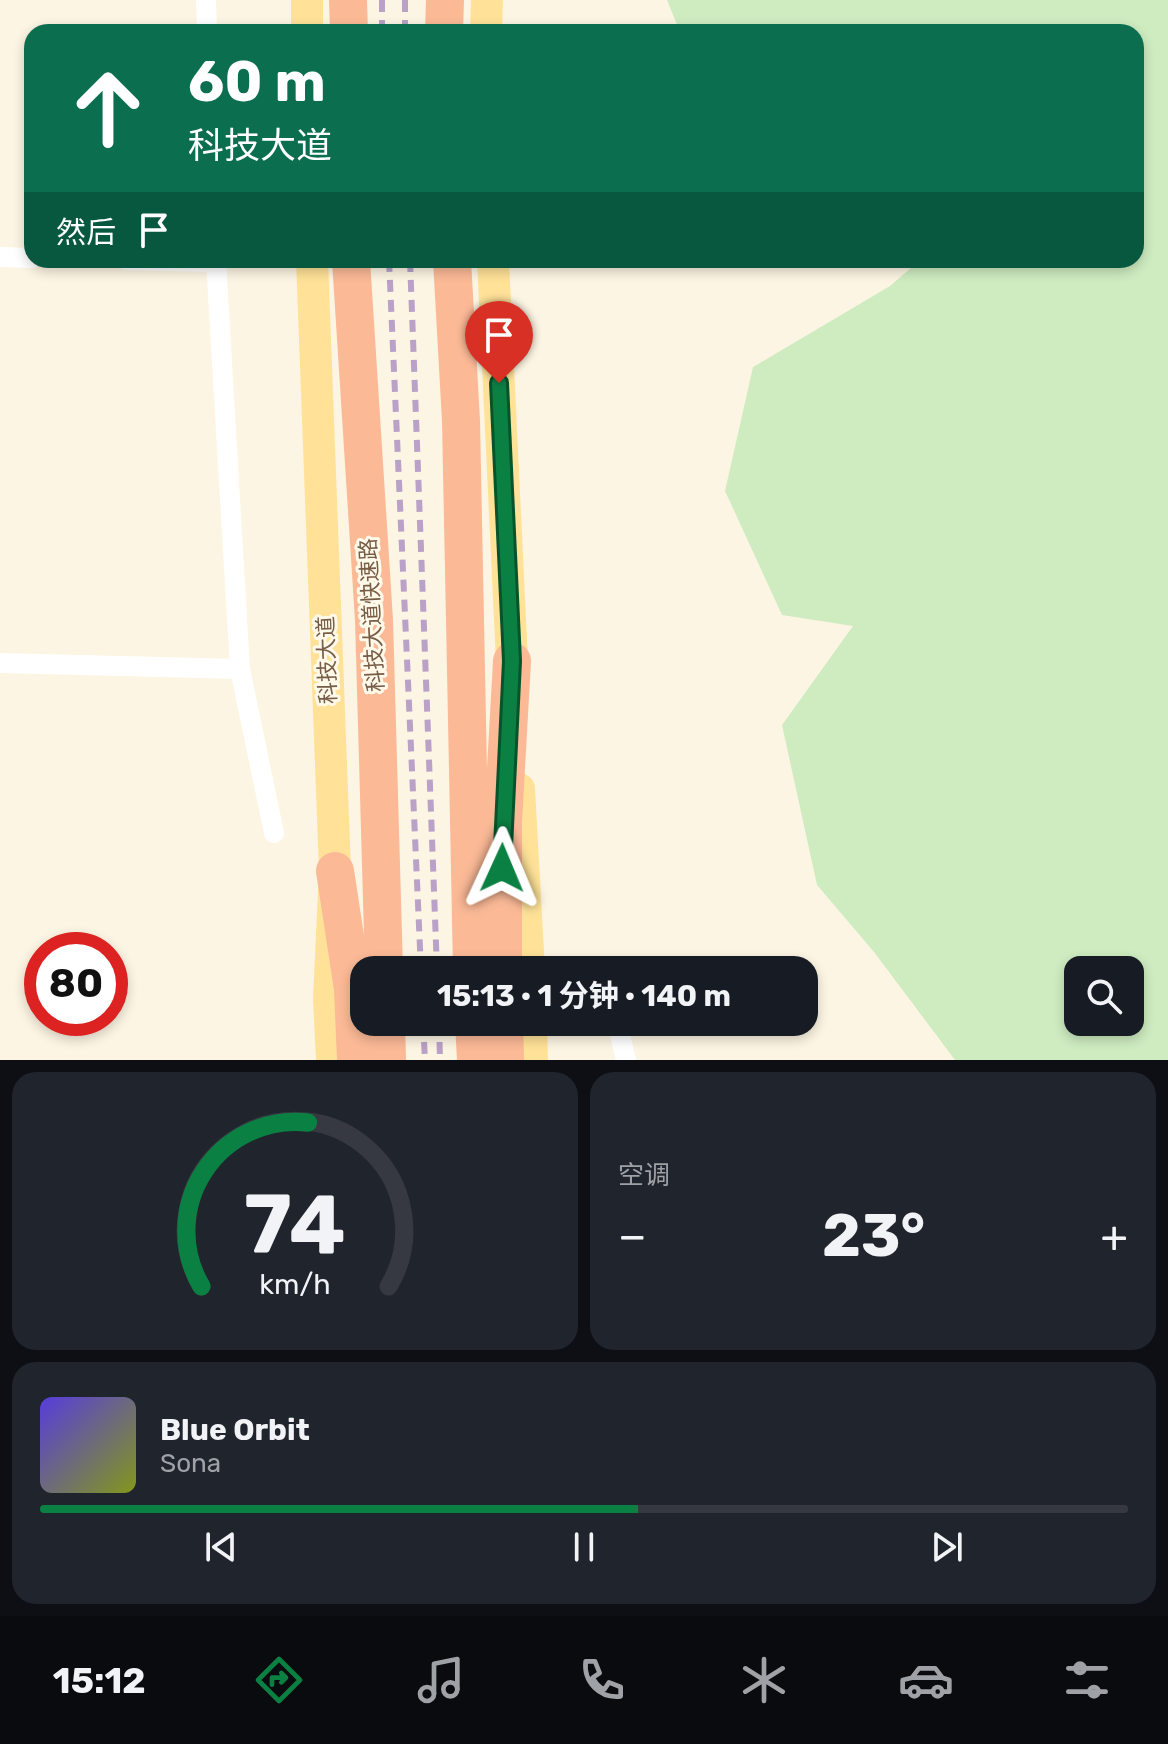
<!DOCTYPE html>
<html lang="zh">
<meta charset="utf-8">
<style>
:root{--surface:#171b24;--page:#20242c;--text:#f1f3f6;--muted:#9ea1a6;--line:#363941;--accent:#0b8043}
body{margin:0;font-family:Rubik,"Noto Sans SC",sans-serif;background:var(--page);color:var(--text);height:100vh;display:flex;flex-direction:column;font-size:30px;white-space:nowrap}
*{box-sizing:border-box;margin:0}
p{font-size:26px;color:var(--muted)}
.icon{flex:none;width:44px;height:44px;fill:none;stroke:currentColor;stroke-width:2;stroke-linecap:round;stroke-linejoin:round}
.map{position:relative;height:1060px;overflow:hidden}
.sheet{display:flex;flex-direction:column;gap:12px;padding:12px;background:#0d0f14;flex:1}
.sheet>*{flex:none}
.hud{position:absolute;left:24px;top:24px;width:1120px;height:244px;border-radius:24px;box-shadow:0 4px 12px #0003;background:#0b6e4f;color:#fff;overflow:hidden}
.tools{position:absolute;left:1064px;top:956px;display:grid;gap:16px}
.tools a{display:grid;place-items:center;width:80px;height:80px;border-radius:16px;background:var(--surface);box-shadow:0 4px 12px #0003;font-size:40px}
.speed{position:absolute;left:24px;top:932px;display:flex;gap:16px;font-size:40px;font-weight:700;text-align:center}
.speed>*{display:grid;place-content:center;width:104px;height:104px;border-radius:50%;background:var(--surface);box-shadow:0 4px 12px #0003;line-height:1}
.speed .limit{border:12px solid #d22;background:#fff;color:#111}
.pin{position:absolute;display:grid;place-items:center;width:68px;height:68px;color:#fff;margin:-82px -34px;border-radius:50% 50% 50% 0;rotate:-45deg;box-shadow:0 0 8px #0007}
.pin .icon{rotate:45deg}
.me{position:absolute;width:88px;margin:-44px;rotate:1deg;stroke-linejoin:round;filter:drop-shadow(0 0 6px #0008)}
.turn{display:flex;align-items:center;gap:28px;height:168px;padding:0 32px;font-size:36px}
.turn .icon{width:104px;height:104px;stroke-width:2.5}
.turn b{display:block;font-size:56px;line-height:68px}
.then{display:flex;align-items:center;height:76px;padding:0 32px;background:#0003;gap:16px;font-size:30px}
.big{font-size:60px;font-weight:700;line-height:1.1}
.sheet .widget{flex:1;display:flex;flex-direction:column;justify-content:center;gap:12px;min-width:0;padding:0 28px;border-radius:24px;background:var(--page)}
.sheet .dial{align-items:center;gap:0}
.dial svg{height:208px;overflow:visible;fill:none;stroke:var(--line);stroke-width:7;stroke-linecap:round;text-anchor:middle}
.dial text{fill:var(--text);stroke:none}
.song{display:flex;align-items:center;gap:24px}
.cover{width:96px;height:96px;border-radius:12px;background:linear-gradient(135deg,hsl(250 70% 55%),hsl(70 70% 35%))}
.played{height:8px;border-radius:4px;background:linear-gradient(90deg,var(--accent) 55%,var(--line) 55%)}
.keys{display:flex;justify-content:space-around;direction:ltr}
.heat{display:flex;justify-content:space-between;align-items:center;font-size:44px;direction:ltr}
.sheet .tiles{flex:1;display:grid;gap:12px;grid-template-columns:1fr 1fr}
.widget:last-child{grid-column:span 2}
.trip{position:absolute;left:350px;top:956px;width:468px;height:80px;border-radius:24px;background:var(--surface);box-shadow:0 4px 12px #0003;font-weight:700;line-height:80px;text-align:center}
.dock{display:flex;height:128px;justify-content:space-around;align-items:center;background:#090b0e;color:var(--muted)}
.dock .icon{width:56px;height:56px}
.dock .current{color:var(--accent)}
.dock b{font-size:36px;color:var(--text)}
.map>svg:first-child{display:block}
</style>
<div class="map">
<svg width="1168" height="1060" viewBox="0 0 1168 1060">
<rect width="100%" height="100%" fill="#fdf5e3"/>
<path fill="#ceecc0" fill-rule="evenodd" d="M 667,0 L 1168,0 L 1168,1060 L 955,1060 L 874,952 L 817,885 L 782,725 L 853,626 L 782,615 L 725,491 L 753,367 L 890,286 L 920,260 L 1136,260 L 1136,32 L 680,32 ZM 1078,970 L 1130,970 L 1130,1022 L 1078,1022 Z"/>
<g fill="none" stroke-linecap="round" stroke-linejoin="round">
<path stroke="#fff" stroke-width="20" d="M 206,0 L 207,32
M 0,257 L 32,258
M 126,260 L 217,262
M 216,260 L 240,669 L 274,833
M 0,663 L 240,669
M 617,1022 L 626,1060"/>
<path stroke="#ffe298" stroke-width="32" d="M 307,0 L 307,32
M 486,32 L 487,0
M 312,260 L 335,871 L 329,998 L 332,1060
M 493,260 L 513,683
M 519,789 L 529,970
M 531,1022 L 532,1060"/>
<path stroke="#fbb996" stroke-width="38" d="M 348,0 L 349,32
M 444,32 L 445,0
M 351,260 L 374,620 L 384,970
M 452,260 L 461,421 L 472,970
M 335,871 L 353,989 L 356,1060
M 503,970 L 503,822 L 512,661
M 386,1022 L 387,1060
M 474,1022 L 476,1060
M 504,1022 L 505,1060"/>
<path stroke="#b9a1c7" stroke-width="6" stroke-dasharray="12 8" stroke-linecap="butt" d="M 382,0 L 382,32
M 405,0 L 405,32
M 389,260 L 421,970
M 410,260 L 437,970
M 423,1022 L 425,1060
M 439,1022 L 440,1060"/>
</g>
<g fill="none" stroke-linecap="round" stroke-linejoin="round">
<defs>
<path id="route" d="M 499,383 L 512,661 L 502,868"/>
</defs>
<use href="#route" stroke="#07532c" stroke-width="20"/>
<use href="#route" stroke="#0b8043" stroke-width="14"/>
</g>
<g text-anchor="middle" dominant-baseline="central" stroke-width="6" stroke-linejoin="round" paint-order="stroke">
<g font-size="22" fill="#775c47" stroke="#fff9ea">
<text transform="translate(372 615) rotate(-93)">科技大道快速路</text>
<text transform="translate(327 660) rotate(-92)">科技大道</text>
</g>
</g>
</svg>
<div class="tools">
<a><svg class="icon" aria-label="search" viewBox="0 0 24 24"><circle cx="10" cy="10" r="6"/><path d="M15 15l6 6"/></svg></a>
</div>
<div class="speed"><div class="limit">80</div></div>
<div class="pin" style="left:499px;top:383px;background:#d93025"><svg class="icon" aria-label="arrive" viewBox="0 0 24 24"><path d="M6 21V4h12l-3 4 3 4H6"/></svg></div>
<svg class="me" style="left:502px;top:868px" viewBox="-20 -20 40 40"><path d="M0-17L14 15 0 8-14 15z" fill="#0b8043" stroke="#fff" stroke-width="4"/></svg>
<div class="trip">15:13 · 1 分钟 · 140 m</div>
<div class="hud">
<div class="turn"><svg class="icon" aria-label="ahead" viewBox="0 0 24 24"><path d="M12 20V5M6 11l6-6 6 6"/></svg><div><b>60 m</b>科技大道</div></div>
<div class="then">然后<svg class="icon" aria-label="arrive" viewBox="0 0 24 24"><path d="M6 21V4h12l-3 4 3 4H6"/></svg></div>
</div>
</div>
<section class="sheet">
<div class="tiles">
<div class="widget dial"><svg viewBox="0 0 100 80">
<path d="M14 69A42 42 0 1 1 86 69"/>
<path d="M14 69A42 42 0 0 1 55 6" stroke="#0b8043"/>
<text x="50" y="56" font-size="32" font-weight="700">74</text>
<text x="50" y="72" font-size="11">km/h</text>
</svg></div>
<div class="widget"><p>空调</p>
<div class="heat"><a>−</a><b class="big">23°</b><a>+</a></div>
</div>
<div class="widget">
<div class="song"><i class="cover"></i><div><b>Blue Orbit</b><p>Sona</p></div></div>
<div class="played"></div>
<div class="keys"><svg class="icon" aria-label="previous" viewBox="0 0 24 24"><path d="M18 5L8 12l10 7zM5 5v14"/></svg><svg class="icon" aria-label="pause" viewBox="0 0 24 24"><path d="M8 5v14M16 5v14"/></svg><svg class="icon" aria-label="next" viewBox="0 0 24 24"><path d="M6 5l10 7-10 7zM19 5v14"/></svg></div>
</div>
</div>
</section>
<nav class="dock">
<b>15:12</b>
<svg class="icon current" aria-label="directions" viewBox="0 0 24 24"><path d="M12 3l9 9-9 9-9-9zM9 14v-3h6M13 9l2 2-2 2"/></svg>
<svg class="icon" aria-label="music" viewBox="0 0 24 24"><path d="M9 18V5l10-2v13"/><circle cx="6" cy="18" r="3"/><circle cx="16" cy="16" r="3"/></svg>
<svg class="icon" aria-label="phone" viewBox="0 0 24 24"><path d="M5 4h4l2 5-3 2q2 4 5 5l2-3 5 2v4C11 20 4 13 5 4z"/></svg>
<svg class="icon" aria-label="climate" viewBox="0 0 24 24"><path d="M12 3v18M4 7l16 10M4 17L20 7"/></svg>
<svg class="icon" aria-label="car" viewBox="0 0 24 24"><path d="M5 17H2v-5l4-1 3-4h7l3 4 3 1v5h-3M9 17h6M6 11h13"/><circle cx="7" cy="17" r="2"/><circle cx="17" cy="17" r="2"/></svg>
<svg class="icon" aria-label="filters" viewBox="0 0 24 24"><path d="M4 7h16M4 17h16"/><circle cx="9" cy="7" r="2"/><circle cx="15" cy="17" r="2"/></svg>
</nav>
